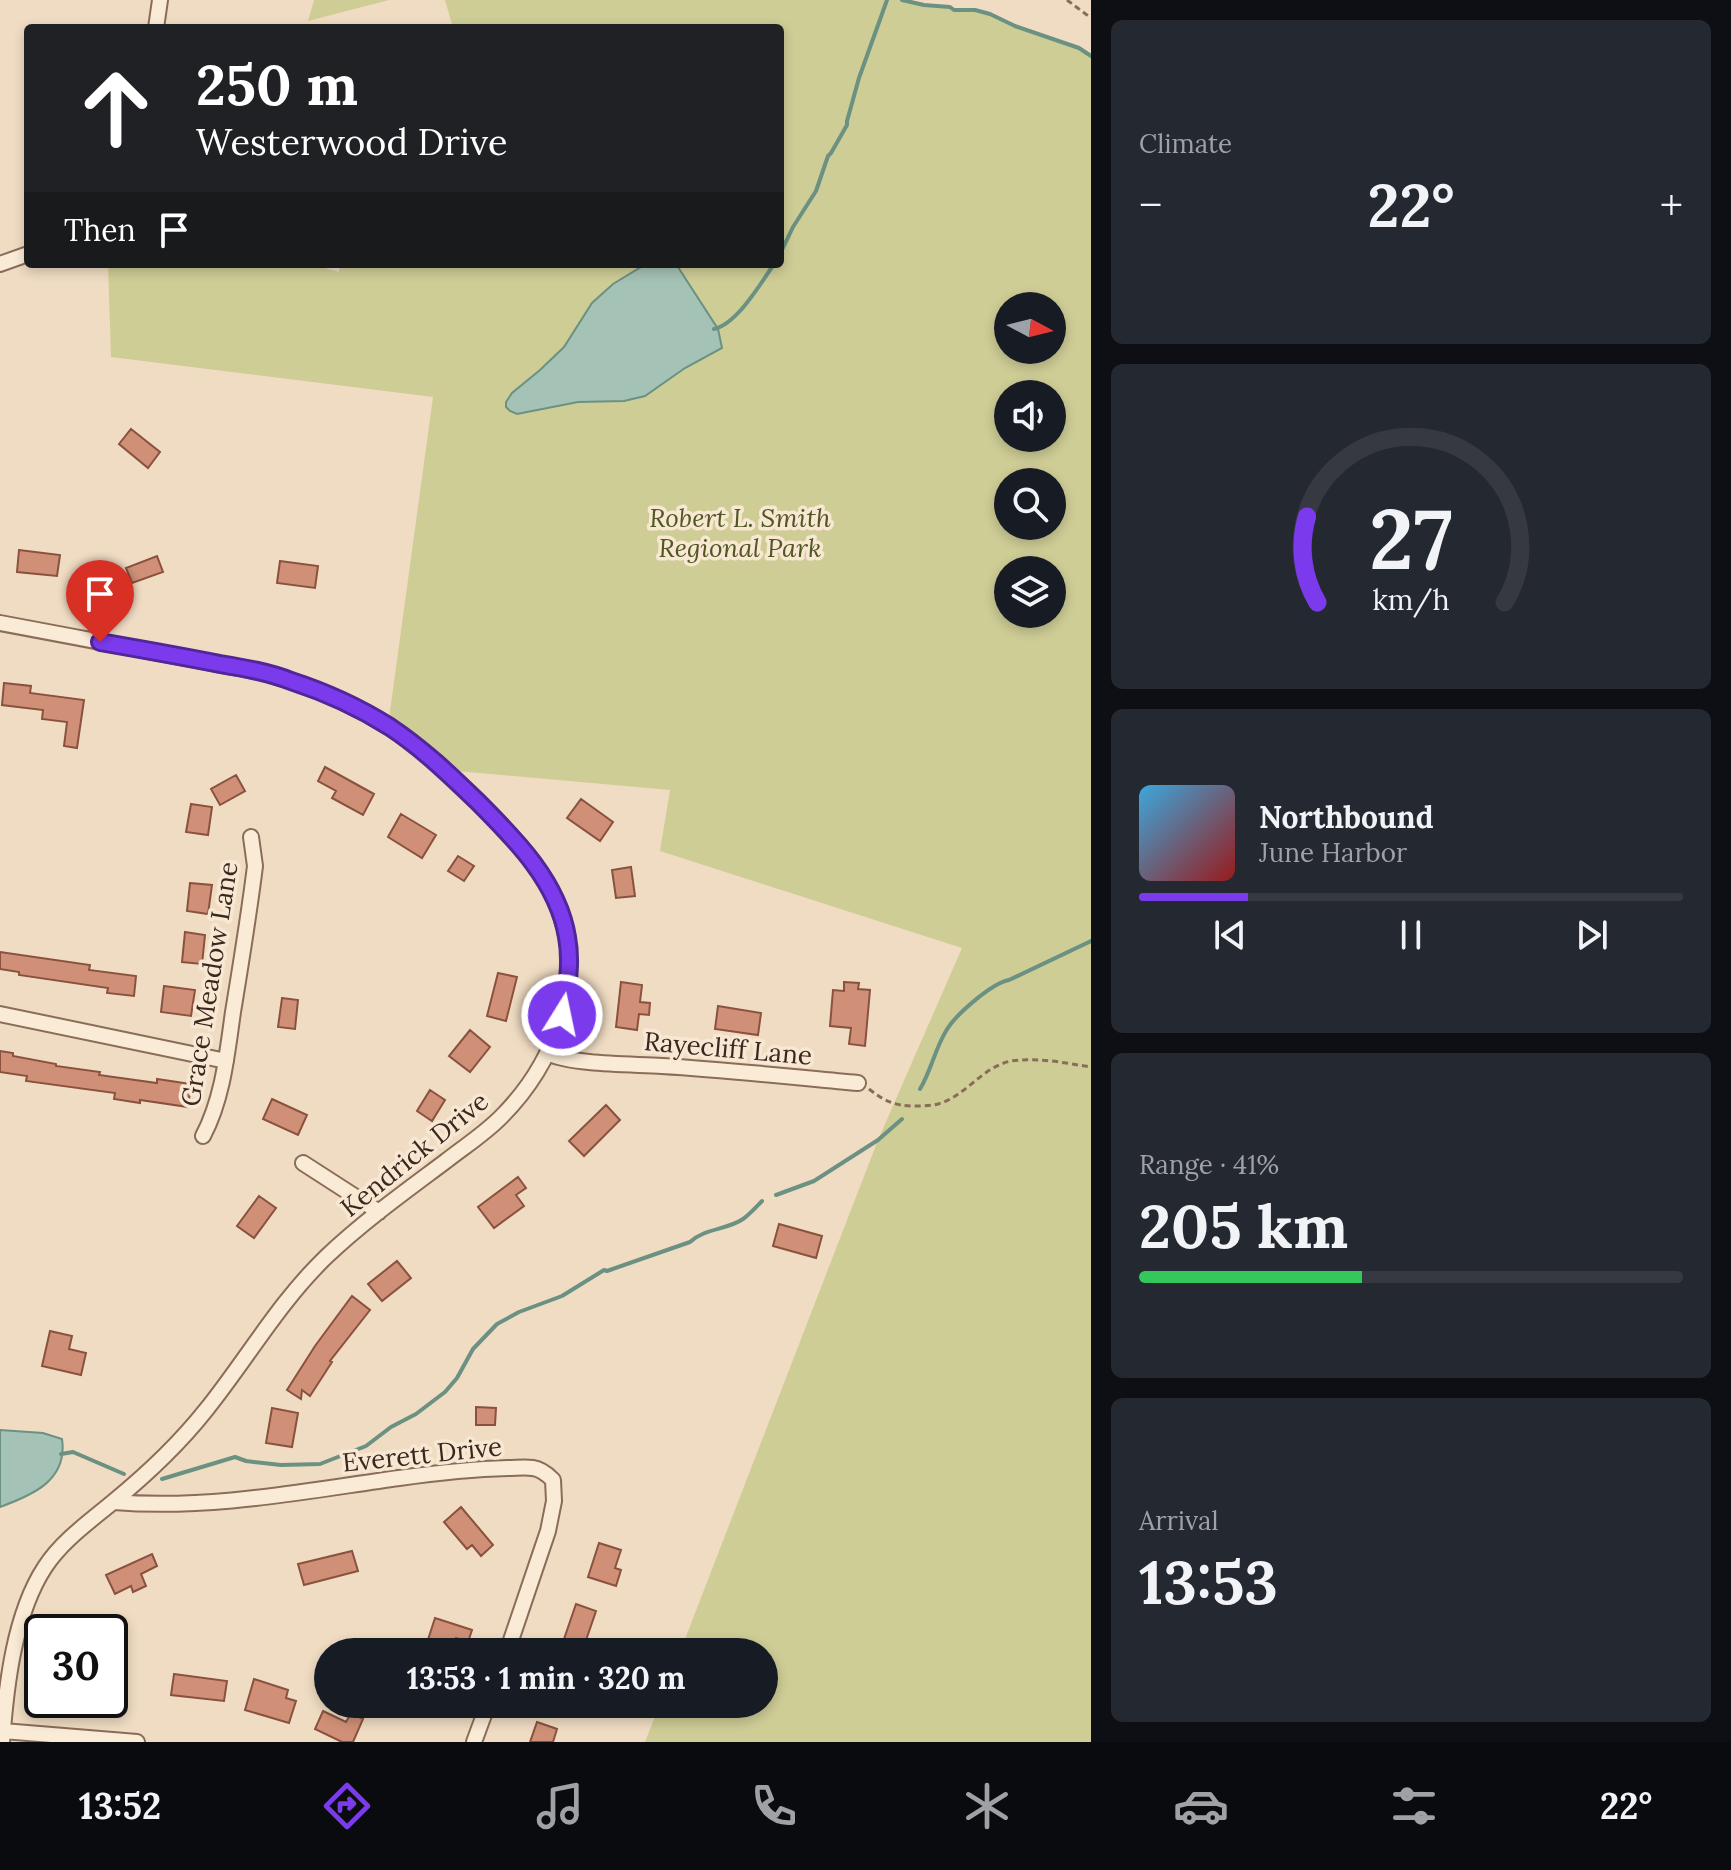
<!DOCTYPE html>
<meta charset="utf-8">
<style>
:root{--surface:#171b24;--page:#242831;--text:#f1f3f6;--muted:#9ea1a6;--line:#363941;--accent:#7c3aed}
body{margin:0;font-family:Lora,serif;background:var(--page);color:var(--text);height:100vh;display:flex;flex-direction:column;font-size:30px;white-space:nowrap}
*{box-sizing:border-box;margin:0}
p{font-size:26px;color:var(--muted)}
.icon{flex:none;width:44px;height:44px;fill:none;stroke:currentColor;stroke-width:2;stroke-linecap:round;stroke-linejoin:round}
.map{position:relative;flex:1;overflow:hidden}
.side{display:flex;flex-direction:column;gap:20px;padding:20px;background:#0d0f14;width:640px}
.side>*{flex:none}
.guide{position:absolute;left:24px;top:24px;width:760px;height:244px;border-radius:8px;box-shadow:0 4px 12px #0003;background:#202124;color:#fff;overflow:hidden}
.needle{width:52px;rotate:97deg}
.buttons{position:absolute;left:994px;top:292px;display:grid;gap:16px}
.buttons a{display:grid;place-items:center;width:72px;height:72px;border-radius:50%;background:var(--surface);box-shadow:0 4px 12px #0003;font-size:40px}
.speed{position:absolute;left:24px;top:1614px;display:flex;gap:16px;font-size:40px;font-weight:700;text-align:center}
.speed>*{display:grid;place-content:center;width:104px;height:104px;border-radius:50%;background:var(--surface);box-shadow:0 4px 12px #0003;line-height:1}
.speed .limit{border:4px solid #111;border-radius:12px;background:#fff;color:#111}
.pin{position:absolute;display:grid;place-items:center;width:68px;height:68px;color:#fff;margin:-82px -34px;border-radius:50% 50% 50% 0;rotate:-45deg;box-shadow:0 0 8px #0007}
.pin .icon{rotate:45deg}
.me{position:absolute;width:88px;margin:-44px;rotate:10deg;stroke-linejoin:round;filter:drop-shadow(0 0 6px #0008)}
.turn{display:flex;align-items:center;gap:28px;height:168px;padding:0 40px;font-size:36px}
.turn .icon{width:104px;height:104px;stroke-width:2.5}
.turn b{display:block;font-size:56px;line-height:68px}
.then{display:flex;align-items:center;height:76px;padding:0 40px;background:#0003;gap:16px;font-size:30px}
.big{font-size:60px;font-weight:700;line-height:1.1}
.side .tile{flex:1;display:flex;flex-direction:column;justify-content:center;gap:12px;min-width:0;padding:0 28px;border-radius:12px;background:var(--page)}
.side .dial{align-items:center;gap:0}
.dial svg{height:208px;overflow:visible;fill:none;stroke:var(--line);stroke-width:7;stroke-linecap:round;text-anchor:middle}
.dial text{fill:var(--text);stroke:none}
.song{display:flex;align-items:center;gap:24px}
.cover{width:96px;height:96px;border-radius:12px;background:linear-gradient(135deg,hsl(200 70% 55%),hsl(0 70% 35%))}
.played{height:8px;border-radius:4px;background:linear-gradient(90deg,var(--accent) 20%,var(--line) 20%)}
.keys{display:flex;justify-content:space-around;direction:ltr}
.heat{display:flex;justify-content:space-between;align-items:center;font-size:44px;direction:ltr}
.charge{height:12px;border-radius:6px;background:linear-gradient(90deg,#34c759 41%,var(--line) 0)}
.trip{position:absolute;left:314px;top:1638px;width:464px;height:80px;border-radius:40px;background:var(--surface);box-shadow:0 4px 12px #0003;font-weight:700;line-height:80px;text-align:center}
.dock{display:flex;height:128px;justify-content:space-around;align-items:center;background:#090b0e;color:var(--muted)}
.dock .icon{width:56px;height:56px}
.dock .active{color:var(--accent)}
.dock b{font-size:36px;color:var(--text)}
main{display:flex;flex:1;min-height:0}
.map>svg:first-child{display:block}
</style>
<main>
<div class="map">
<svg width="1091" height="1742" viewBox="0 0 1091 1742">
<rect width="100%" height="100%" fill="#f0dcc3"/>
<path fill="#cecd96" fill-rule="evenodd" d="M 314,0 L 389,0 L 308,21 Z
M 445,0 L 902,0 L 924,5 L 950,7 L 954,10 L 975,10 L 990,14 L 1015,26 L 1079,48 L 1091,56 L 1091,1742 L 645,1742 L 660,1704 L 764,1704 L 764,1652 L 680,1652 L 878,1140 L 962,948 L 660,851 L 670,790 L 445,770 L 388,726 L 433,397 L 111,357 L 108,264 L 311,264 L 339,272 L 340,264 L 780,264 L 780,28 L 453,28 ZM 1008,306 L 1052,306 L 1052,350 L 1008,350 ZM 1008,394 L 1052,394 L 1052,438 L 1008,438 ZM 1008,482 L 1052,482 L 1052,526 L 1008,526 ZM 1008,570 L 1052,570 L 1052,614 L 1008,614 Z"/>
<path fill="#a5c2b6" stroke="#6b9183" stroke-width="2" d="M 646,264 L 676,264 L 718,329 L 722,348 L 685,368 L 645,396 L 624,401 L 578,402 L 517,414 L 510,411 L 506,407 L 506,402 L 512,393 L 540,370 L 564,347 L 592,303 L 613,284 Z
M 0,1430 L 43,1433 L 62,1439 C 68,1480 33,1495 0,1507 Z"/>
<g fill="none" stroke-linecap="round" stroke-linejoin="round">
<path stroke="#6b9183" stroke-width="4" d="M 902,0 L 924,5 L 950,7 L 954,10 L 975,10 L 990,14 L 1015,26 L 1079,48 L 1091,56
M 780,254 L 793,227 L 816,191 L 828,156 L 831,153 L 847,125 L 847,121 L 859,78 L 887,0
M 714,329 C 737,324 761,283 774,264
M 920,1089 C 931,1071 935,1049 946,1031 C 955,1015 992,983 1009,980 L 1091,941
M 776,1195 L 814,1181 L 878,1140 L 902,1119
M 61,1454 L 73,1452 L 124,1474
M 162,1479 L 235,1457 L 246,1461 L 281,1465 L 320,1464 L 366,1446 L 391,1427 L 416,1414 L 445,1392 L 457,1378 L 473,1349 L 497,1324 L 519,1312 L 562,1296 L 604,1270 L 607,1271 L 690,1242 C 705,1228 727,1230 743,1219 C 750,1214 756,1207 762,1201"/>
</g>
<path fill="#cf9077" stroke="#8a523e" stroke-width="2" d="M 131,429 L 160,452 L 148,468 L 119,444 Z
M 19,550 L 60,555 L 57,576 L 17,572 Z
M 157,556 L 163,572 L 132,583 L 126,568 Z
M 280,561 L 318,566 L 315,588 L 277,583 Z
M 4,683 L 31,686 L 30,693 L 84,700 L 77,748 L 64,746 L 67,722 L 42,719 L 43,710 L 2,705 Z
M 325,767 L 374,794 L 363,815 L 332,798 L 336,791 L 318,781 Z
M 236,775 L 245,791 L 220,805 L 211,789 Z
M 581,799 L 613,822 L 600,841 L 567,818 Z
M 191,804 L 212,807 L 208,835 L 186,832 Z
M 401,814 L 436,835 L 422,858 L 388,837 Z
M 458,856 L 474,866 L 464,881 L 448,871 Z
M 631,867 L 635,896 L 616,898 L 612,870 Z
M 190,883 L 212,885 L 208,914 L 187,911 Z
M 185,932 L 205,935 L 202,964 L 182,962 Z
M 0,952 L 90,965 L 89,970 L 136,976 L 134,996 L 107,993 L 108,988 L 19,975 L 19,972 L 0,969 Z
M 498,973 L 517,977 L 506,1021 L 487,1016 Z
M 621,982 L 642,985 L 640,1002 L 650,1003 L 649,1015 L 639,1014 L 637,1030 L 616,1027 Z
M 844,982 L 859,983 L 858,989 L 870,990 L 865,1046 L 849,1044 L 851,1028 L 830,1026 L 833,990 L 844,991 Z
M 164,986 L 195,990 L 191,1016 L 161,1012 Z
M 282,998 L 298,1000 L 295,1029 L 278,1027 Z
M 718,1006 L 761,1013 L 758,1035 L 715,1029 Z
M 470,1030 L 490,1047 L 470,1072 L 449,1056 Z
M 0,1051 L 13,1053 L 13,1056 L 56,1064 L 56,1066 L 100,1072 L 99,1075 L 157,1083 L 157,1079 L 191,1084 L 188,1107 L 140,1100 L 140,1103 L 114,1099 L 115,1093 L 26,1081 L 27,1076 L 0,1072 Z
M 430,1090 L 445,1100 L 432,1121 L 417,1111 Z
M 272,1099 L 307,1115 L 298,1135 L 263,1119 Z
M 606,1105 L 620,1120 L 584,1156 L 569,1141 Z
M 518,1177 L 526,1188 L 516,1195 L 524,1206 L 494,1228 L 478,1207 Z
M 259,1196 L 276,1208 L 254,1238 L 237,1226 Z
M 779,1224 L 822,1236 L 816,1258 L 773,1246 Z
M 397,1261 L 411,1278 L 382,1301 L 368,1284 Z
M 352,1296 L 370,1310 L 330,1361 L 332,1362 L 310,1396 L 302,1390 L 301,1399 L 287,1390 L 315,1346 Z
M 50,1331 L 72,1336 L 69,1349 L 86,1353 L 81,1375 L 42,1366 Z
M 476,1407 L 496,1408 L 495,1425 L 476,1425 Z
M 272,1408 L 298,1413 L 292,1447 L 266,1443 Z
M 461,1507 L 493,1545 L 481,1556 L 472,1545 L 467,1549 L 444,1522 Z
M 599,1543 L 621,1550 L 615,1568 L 621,1570 L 616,1586 L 588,1577 Z
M 352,1551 L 358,1571 L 304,1585 L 298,1564 Z
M 152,1554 L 157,1566 L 141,1574 L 146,1586 L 133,1592 L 131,1586 L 115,1594 L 106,1575 Z
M 576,1604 L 596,1611 L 583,1649 L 563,1642 Z
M 435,1618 L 472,1630 L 468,1642 L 456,1638 L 451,1652 L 424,1652 Z
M 174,1674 L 227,1681 L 224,1701 L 171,1695 Z
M 254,1679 L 288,1690 L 286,1698 L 296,1701 L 289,1723 L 245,1710 Z
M 323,1711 L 346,1722 L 351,1713 L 363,1719 L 353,1742 L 342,1742 L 315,1729 Z
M 537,1722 L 557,1729 L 553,1742 L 530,1742 Z"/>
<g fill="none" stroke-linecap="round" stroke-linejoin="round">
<defs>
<path id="minor" d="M 156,28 L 160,0
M 0,264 L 28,254
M 0,623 L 260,672 C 318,688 376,713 423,751 C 447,771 469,794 491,816 C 520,844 549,877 561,916 C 585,986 552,1065 503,1115 C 486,1133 465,1146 446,1161 C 406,1191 364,1221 327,1256 C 279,1302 247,1359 206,1410 C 179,1444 146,1475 113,1502 C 89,1522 62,1541 45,1567 C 14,1614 6,1687 2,1742
M 0,1014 L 226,1061
M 547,1053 C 574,1065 631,1064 662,1066 C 728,1070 793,1077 858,1083
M 203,1136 C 223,1098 227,1054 233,1012 C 241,963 249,915 255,866 L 251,837
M 303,1163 L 379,1212
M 114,1502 C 209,1510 305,1491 399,1478 C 435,1473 472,1469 508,1468 C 516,1468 525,1467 533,1468 C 541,1469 547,1474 553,1480 L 554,1501 L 548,1531 L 507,1652
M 3,1731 L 137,1742
M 474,1742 L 488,1704"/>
</defs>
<use href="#minor" stroke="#8a6d59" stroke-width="18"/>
<path stroke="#8a6d59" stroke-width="3" stroke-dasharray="6 4" stroke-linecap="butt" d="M 1067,0 L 1091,18
M 869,1089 C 883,1100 894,1106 913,1106 C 921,1106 930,1106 938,1104 C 966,1096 982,1067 1011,1061 C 1038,1057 1065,1063 1091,1067"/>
<use href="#minor" stroke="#faebd6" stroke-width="14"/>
</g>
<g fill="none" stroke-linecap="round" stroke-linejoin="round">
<defs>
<path id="route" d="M 100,642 C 140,649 180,656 220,664 C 244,668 268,672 291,681 C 325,692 360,708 390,727 C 423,749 450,775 478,802 C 515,839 558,882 567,937 C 572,964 567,989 562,1015"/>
</defs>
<use href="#route" stroke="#51269a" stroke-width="20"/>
<use href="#route" stroke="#7c3aed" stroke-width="14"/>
</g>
<g text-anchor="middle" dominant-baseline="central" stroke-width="7" stroke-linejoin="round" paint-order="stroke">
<g font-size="26" font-style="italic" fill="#515723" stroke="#f7e7d3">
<text x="740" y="517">Robert L. Smith<tspan x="740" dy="30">Regional Park</tspan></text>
</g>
<g font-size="26" fill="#3a271e" stroke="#f7e7d3">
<text transform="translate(209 984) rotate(-81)">Grace Meadow Lane</text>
<text transform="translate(728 1048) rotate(5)">Rayecliff Lane</text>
<text transform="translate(414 1154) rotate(-39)">Kendrick Drive</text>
<text transform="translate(422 1454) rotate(-6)">Everett Drive</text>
</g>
</g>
</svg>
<div class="buttons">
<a><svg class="needle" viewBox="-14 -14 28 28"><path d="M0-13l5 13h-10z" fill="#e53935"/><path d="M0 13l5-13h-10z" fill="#9ea1a6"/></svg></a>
<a><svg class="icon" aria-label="sound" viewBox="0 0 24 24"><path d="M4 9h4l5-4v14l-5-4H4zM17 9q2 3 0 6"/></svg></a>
<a><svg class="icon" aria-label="search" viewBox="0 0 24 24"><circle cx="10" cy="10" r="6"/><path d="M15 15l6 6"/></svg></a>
<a><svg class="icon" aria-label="layers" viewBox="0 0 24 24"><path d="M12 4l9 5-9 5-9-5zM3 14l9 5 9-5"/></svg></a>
</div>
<div class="speed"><div class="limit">30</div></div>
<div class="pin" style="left:100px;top:642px;background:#d93025"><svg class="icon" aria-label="arrive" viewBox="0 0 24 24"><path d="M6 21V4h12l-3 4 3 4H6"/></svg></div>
<svg class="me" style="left:562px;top:1015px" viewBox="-20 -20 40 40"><circle r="17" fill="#7c3aed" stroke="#fff" stroke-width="3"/><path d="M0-11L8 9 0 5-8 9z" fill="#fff"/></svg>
<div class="trip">13:53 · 1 min · 320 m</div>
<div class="guide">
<div class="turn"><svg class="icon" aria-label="ahead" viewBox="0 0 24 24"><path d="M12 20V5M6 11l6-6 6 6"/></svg><div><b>250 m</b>Westerwood Drive</div></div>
<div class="then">Then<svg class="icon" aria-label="arrive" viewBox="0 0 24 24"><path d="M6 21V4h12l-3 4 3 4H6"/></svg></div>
</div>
</div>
<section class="side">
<div class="tile"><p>Climate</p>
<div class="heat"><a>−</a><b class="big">22°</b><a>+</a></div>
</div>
<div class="tile dial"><svg viewBox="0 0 100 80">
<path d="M14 69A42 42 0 1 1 86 69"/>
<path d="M14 69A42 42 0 0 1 10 36" stroke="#7c3aed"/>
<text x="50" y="56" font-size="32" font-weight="700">27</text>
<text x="50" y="72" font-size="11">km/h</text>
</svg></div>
<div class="tile">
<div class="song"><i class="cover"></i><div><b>Northbound</b><p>June Harbor</p></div></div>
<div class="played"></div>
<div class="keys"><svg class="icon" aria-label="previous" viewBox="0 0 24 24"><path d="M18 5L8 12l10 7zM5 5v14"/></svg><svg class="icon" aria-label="pause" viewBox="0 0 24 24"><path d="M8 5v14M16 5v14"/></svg><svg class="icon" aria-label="next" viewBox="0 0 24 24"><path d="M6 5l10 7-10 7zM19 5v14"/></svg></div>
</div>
<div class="tile"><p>Range · 41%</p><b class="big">205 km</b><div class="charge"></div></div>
<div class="tile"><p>Arrival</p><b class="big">13:53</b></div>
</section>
</main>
<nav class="dock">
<b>13:52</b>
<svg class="icon active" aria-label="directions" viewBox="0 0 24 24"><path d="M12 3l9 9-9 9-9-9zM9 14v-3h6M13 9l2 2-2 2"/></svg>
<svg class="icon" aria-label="music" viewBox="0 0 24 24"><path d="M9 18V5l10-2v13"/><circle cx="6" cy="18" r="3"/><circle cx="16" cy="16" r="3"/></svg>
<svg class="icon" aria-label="phone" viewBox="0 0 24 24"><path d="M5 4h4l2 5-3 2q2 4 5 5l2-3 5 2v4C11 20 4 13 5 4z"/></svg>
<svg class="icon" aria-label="climate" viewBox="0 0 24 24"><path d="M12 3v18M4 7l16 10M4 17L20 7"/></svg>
<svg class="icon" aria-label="car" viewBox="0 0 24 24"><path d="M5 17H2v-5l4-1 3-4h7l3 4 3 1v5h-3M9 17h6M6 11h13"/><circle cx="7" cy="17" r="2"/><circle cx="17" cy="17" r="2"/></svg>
<svg class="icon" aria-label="filters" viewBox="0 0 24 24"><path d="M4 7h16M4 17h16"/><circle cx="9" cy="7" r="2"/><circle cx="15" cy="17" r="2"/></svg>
<b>22°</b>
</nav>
